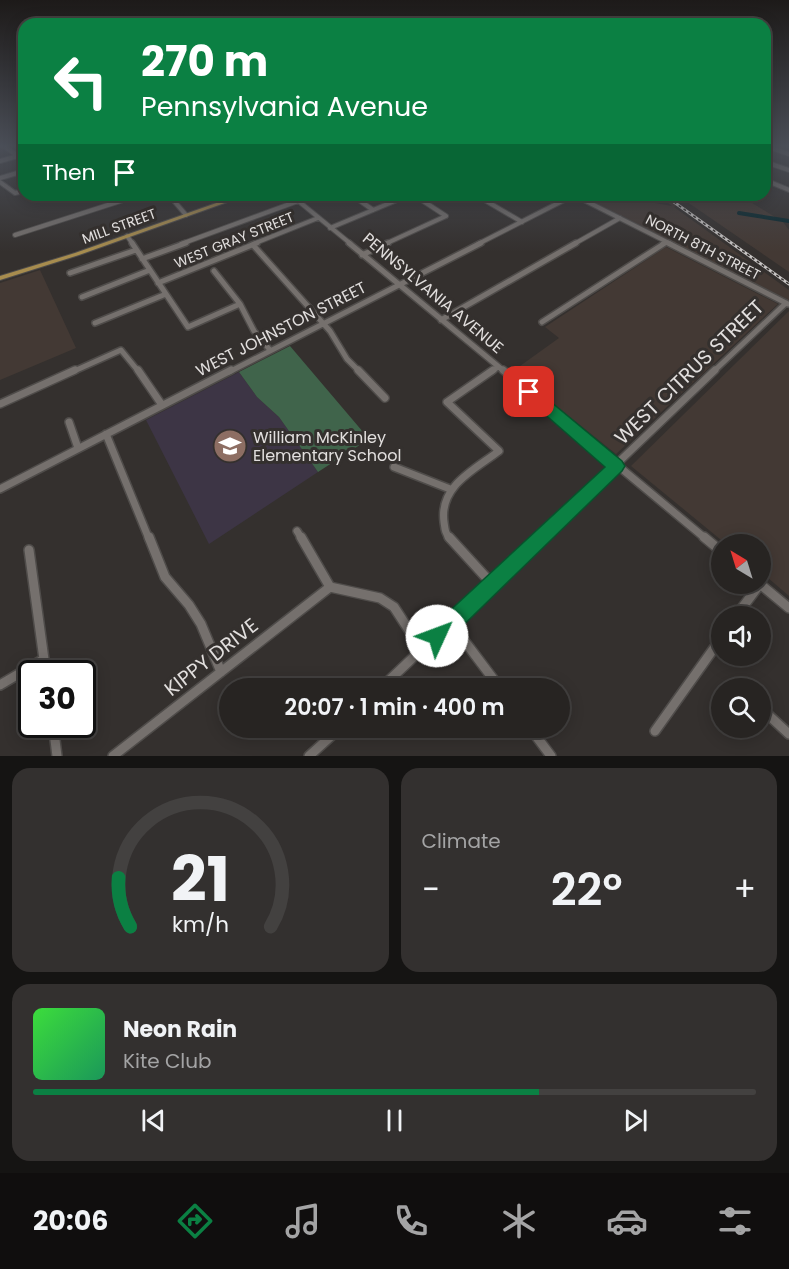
<!DOCTYPE html>
<meta charset="utf-8">
<style>
:root{--surface:#272422;--page:#33302f;--text:#f1f3f6;--muted:#a4a4a5;--line:#434140;--accent:#0b8043}
body{margin:0;font-family:Poppins,sans-serif;background:var(--page);color:var(--text);height:100vh;display:flex;flex-direction:column;font-size:22px;white-space:nowrap}
*{box-sizing:border-box;margin:0}
p{font-size:20px;color:var(--muted)}
.icon{flex:none;width:33px;height:33px;fill:none;stroke:currentColor;stroke-width:2;stroke-linecap:round;stroke-linejoin:round}
.map{position:relative;height:756px;overflow:hidden}
.drawer{display:flex;flex-direction:column;gap:12px;padding:12px;background:#151413;flex:1}
.drawer>*{flex:none}
.banner{position:absolute;left:18px;top:18px;width:753px;height:183px;border-radius:18px;box-shadow:0 3px 15px #0003,0 0 0 2px var(--line);background:#0b8043;color:#fff;overflow:hidden}
.needle{width:39px;rotate:322deg}
.controls{position:absolute;left:711px;top:534px;display:grid;gap:12px}
.controls a{display:grid;place-items:center;width:60px;height:60px;border-radius:50%;background:var(--surface);box-shadow:0 3px 15px #0003,0 0 0 2px var(--line);font-size:30px}
.speed{position:absolute;left:18px;top:660px;display:flex;gap:12px;font-size:30px;font-weight:700;text-align:center}
.speed>*{display:grid;place-content:center;width:78px;height:78px;border-radius:50%;background:var(--surface);box-shadow:0 3px 15px #0003,0 0 0 2px var(--line);line-height:1}
.speed .limit{border:3px solid #111;border-radius:9px;background:#fff;color:#111}
.pin{position:absolute;display:grid;place-items:center;width:51px;height:51px;color:#fff;margin:-26px;border-radius:12px;box-shadow:0 3px 9px #0006}
.me{position:absolute;width:66px;margin:-33px;rotate:47deg;stroke-linejoin:round;filter:drop-shadow(0 0 4px #0008)}
.turn{display:flex;align-items:center;gap:21px;height:126px;padding:0 24px;font-size:27px}
.turn .icon{width:78px;height:78px;stroke-width:2.5}
.turn b{display:block;font-size:42px;line-height:51px}
.then{display:flex;align-items:center;height:57px;padding:0 24px;background:#0003;gap:12px;font-size:22px}
.big{font-size:45px;font-weight:600;line-height:1.1}
.drawer .tile{flex:1;display:flex;flex-direction:column;justify-content:center;gap:9px;min-width:0;padding:0 21px;border-radius:18px;background:var(--page)}
.drawer .dial{align-items:center;gap:0}
.dial svg{height:156px;overflow:visible;fill:none;stroke:var(--line);stroke-width:7;stroke-linecap:round;text-anchor:middle}
.dial text{fill:var(--text);stroke:none}
.song{display:flex;align-items:center;gap:18px}
.cover{width:72px;height:72px;border-radius:9px;background:linear-gradient(135deg,hsl(120 70% 55%),hsl(150 70% 35%))}
.played{height:6px;border-radius:3px;background:linear-gradient(90deg,var(--accent) 70%,var(--line) 70%)}
.keys{display:flex;justify-content:space-around;direction:ltr}
.heat{display:flex;justify-content:space-between;align-items:center;font-size:33px;direction:ltr}
.drawer .tiles{flex:1;display:grid;gap:12px;grid-template-columns:1fr 1fr}
.tile:last-child{grid-column:span 2}
.trip{position:absolute;left:219px;top:678px;width:351px;height:60px;border-radius:30px;background:var(--surface);box-shadow:0 3px 15px #0003,0 0 0 2px var(--line);font-weight:600;line-height:60px;text-align:center}
.menu{display:flex;height:96px;justify-content:space-around;align-items:center;background:#100e0e;color:var(--muted)}
.menu .icon{width:42px;height:42px}
.menu .on{color:var(--accent)}
.menu b{font-size:27px;color:var(--text)}
.map>svg:first-child{display:block}
</style>
<div class="map">
<svg width="789" height="756" viewBox="0 0 789 756">
<rect width="100%" height="100%" fill="#34302e"/>
<path fill="#433934" d="M 580,195 L 610,195 L 672,206 L 659,196 L 654,195 L 671,195 L 682,202 L 674,207 L 789,290 L 789,300 Z
M 677,195 L 739,195 L 783,222 L 789,230 L 789,272 Z
M 666,247 L 778,304 L 616,454 L 513,371 L 559,338 L 545,327 Z
M 40,270 L 76,348 L 0,380 L 0,283 Z
M 789,311 L 789,596 L 761,572 L 760,544 L 726,544 L 631,466 Z"/>
<path fill="#3d3545" d="M 239,372 L 257,397 L 279,417 L 318,472 L 209,544 L 146,420 Z"/>
<path fill="#40644b" d="M 290,346 L 369,439 L 318,472 L 279,417 L 257,397 L 239,372 Z"/>
<g fill="none" stroke-linecap="round" stroke-linejoin="round">
<path stroke="#06272d" stroke-width="4" d="M 640,195 L 661,199
M 739,213 L 789,221"/>
<defs>
<path id="minor-far3" d="M 4,146 L 18,156 L 24,155
M 766,146 L 789,154
M 0,161 L 18,156
M 765,162 L 789,170
M 0,178 L 24,171
M 765,180 L 789,190
M 0,182 L 15,193 L 24,191
M 169,195 L 186,215
M 291,195 L 351,244
M 352,195 L 373,210
M 414,195 L 446,216
M 476,195 L 522,222
M 574,195 L 671,244
M 330,228 L 409,195
M 15,235 L 139,195
M 127,236 L 133,244
M 181,244 L 298,201
M 253,244 L 318,218
M 385,244 L 446,216
M 478,244 L 574,195
M 574,244 L 620,218
M 662,244 L 666,242"/>
<path id="minor-far2" d="M 132,243 L 188,327 L 240,304
M 349,243 L 505,372
M 668,243 L 788,304
M 253,245 L 330,331 L 347,359 L 360,372
M 362,255 L 388,243
M 142,259 L 186,243
M 214,271 L 240,304 L 254,331 L 270,350
M 70,273 L 136,250
M 158,283 L 257,243
M 82,297 L 150,270
M 441,320 L 576,243
M 542,322 L 665,243
M 95,323 L 166,294
M 72,372 L 121,350 L 139,372
M 229,372 L 481,243
M 491,372 L 498,367
M 713,372 L 786,303"/>
<path id="minor-far1" d="M 138,370 L 162,405
M 358,370 L 385,398
M 503,370 L 706,539
M 0,404 L 75,370
M 69,422 L 78,448
M 106,434 L 149,539
M 394,467 L 450,489
M 0,489 L 231,370
M 297,531 L 302,539
M 450,539 C 445,533 445,529 444,522 C 439,486 474,470 499,451 L 447,402 L 493,370
M 538,539 L 715,370"/>
<path id="minor" d="M 149,537 L 165,577 L 189,605 L 201,624 L 221,672
M 301,537 L 330,587 L 380,598 L 394,607 L 422,650
M 449,537 L 492,584
M 704,537 L 722,552
M 29,550 L 46,674
M 760,584 L 789,608
M 736,616 L 760,584
M 451,623 L 500,688
M 0,685 L 44,659
M 381,688 L 540,537
M 764,711 L 789,734
M 53,724 L 57,756
M 530,728 L 551,756
M 655,731 L 722,637
M 113,756 L 330,587
M 309,756 L 340,728"/>
<path id="major" d="M 239,195 L 247,195 L 79,255 L 0,280 L 0,276 L 75,253 Z"/>
</defs>
<use href="#minor-far3" stroke="#4f4c4a" stroke-width="6"/>
<use href="#minor-far2" stroke="#4f4c4a" stroke-width="8"/>
<use href="#minor-far1" stroke="#4f4c4a" stroke-width="10"/>
<use href="#minor" stroke="#4f4c4a" stroke-width="12"/>
<use href="#major" stroke="#4f4c4a" stroke-width="2"/>
<use href="#minor-far3" stroke="#75706d" stroke-width="4"/>
<use href="#minor-far2" stroke="#75706d" stroke-width="5"/>
<use href="#minor-far1" stroke="#75706d" stroke-width="7"/>
<use href="#minor" stroke="#75706d" stroke-width="9"/>
<use href="#major" fill="#a78c4e" fill-rule="evenodd"/>
<defs>
<path id="rail" d="M 664,195 L 789,284"/>
</defs>
<use href="#rail" stroke="#c7c4c3" stroke-width="3"/>
<use href="#rail" stroke="#34302e" stroke-width="1.5" stroke-dasharray="3" stroke-linecap="butt"/>
</g>
<linearGradient id="sky" x2="0" y2="1"><stop stop-color="#1d1a19"/><stop offset="0.58" stop-color="#4a4e57"/><stop offset="1" stop-color="#4a4e57" stop-opacity="0"/></linearGradient>
<rect width="789" height="252" fill="url(#sky)"/>
<path fill="#0b8043" stroke="#07532c" stroke-width="1.5" d="M 529,386 L 534,388 L 622,461 L 625,466 L 622,471 L 444,644 L 437,646 L 430,644 L 427,636 L 430,629 L 605,467 L 524,396 L 522,392 L 524,388 Z"/>
<defs>
<symbol id="school-disc" viewBox="-11 -11 22 22"><circle r="9.5" fill="#8d6e63" stroke="#34302e"/><path d="M0-5L7-2L0 1L-7-2ZM-4 1L0 2.5L4 1V4Q0 6-4 4Z" fill="#fff"/></symbol>
</defs>
<g fill-rule="evenodd">
<use href="#school-disc" x="211" y="427" width="38" height="38"/>
</g>
<g text-anchor="middle" dominant-baseline="central" stroke-width="6" stroke-linejoin="round" paint-order="stroke">
<g font-size="14" fill="#e2dfde" stroke="#34302e">
<text transform="translate(119 226) rotate(-20)">MILL STREET</text>
<text transform="translate(234 240) rotate(-22)">WEST GRAY STREET</text>
<text transform="translate(703 247) rotate(27)">NORTH 8TH STREET</text>
</g>
<g font-size="16" fill="#e2dfde" stroke="#34302e">
<text transform="translate(433 293) rotate(40)">PENNSYLVANIA AVENUE</text>
<text transform="translate(281 329) rotate(-27)">WEST JOHNSTON STREET</text>
</g>
<g font-size="16" fill="#e2dfde" stroke="#34302e" text-anchor="start">
<text x="253" y="437">William McKinley<tspan x="253" dy="18">Elementary School</tspan></text>
</g>
<g font-size="20" fill="#e2dfde" stroke="#34302e">
<text transform="translate(689 372) rotate(-44)">WEST CITRUS STREET</text>
<text transform="translate(211 657) rotate(-38)">KIPPY DRIVE</text>
</g>
</g>
</svg>
<div class="controls">
<a><svg class="needle" viewBox="-14 -14 28 28"><path d="M0-13l5 13h-10z" fill="#e53935"/><path d="M0 13l5-13h-10z" fill="#a4a4a5"/></svg></a>
<a><svg class="icon" aria-label="sound" viewBox="0 0 24 24"><path d="M4 9h4l5-4v14l-5-4H4zM17 9q2 3 0 6"/></svg></a>
<a><svg class="icon" aria-label="search" viewBox="0 0 24 24"><circle cx="10" cy="10" r="6"/><path d="M15 15l6 6"/></svg></a>
</div>
<div class="speed"><div class="limit">30</div></div>
<div class="pin" style="left:529px;top:392px;background:#d93025"><svg class="icon" aria-label="arrive" viewBox="0 0 24 24"><path d="M6 21V4h12l-3 4 3 4H6"/></svg></div>
<svg class="me" style="left:437px;top:636px" viewBox="-20 -20 40 40"><circle r="19" fill="#fff"/><path d="M0-13L10 11 0 6-10 11z" fill="#0b8043"/></svg>
<div class="trip">20:07 · 1 min · 400 m</div>
<div class="banner">
<div class="turn"><svg class="icon" aria-label="left" viewBox="0 0 24 24"><path d="M17 20v-9H6M10 6l-5 5 5 5"/></svg><div><b>270 m</b>Pennsylvania Avenue</div></div>
<div class="then">Then<svg class="icon" aria-label="arrive" viewBox="0 0 24 24"><path d="M6 21V4h12l-3 4 3 4H6"/></svg></div>
</div>
</div>
<section class="drawer">
<div class="tiles">
<div class="tile dial"><svg viewBox="0 0 100 80">
<path d="M14 69A42 42 0 1 1 86 69"/>
<path d="M14 69A42 42 0 0 1 8 44" stroke="#0b8043"/>
<text x="50" y="56" font-size="32" font-weight="700">21</text>
<text x="50" y="72" font-size="11">km/h</text>
</svg></div>
<div class="tile"><p>Climate</p>
<div class="heat"><a>−</a><b class="big">22°</b><a>+</a></div>
</div>
<div class="tile">
<div class="song"><i class="cover"></i><div><b>Neon Rain</b><p>Kite Club</p></div></div>
<div class="played"></div>
<div class="keys"><svg class="icon" aria-label="previous" viewBox="0 0 24 24"><path d="M18 5L8 12l10 7zM5 5v14"/></svg><svg class="icon" aria-label="pause" viewBox="0 0 24 24"><path d="M8 5v14M16 5v14"/></svg><svg class="icon" aria-label="next" viewBox="0 0 24 24"><path d="M6 5l10 7-10 7zM19 5v14"/></svg></div>
</div>
</div>
</section>
<nav class="menu">
<b>20:06</b>
<svg class="icon on" aria-label="directions" viewBox="0 0 24 24"><path d="M12 3l9 9-9 9-9-9zM9 14v-3h6M13 9l2 2-2 2"/></svg>
<svg class="icon" aria-label="music" viewBox="0 0 24 24"><path d="M9 18V5l10-2v13"/><circle cx="6" cy="18" r="3"/><circle cx="16" cy="16" r="3"/></svg>
<svg class="icon" aria-label="phone" viewBox="0 0 24 24"><path d="M5 4h4l2 5-3 2q2 4 5 5l2-3 5 2v4C11 20 4 13 5 4z"/></svg>
<svg class="icon" aria-label="climate" viewBox="0 0 24 24"><path d="M12 3v18M4 7l16 10M4 17L20 7"/></svg>
<svg class="icon" aria-label="car" viewBox="0 0 24 24"><path d="M5 17H2v-5l4-1 3-4h7l3 4 3 1v5h-3M9 17h6M6 11h13"/><circle cx="7" cy="17" r="2"/><circle cx="17" cy="17" r="2"/></svg>
<svg class="icon" aria-label="filters" viewBox="0 0 24 24"><path d="M4 7h16M4 17h16"/><circle cx="9" cy="7" r="2"/><circle cx="15" cy="17" r="2"/></svg>
</nav>
